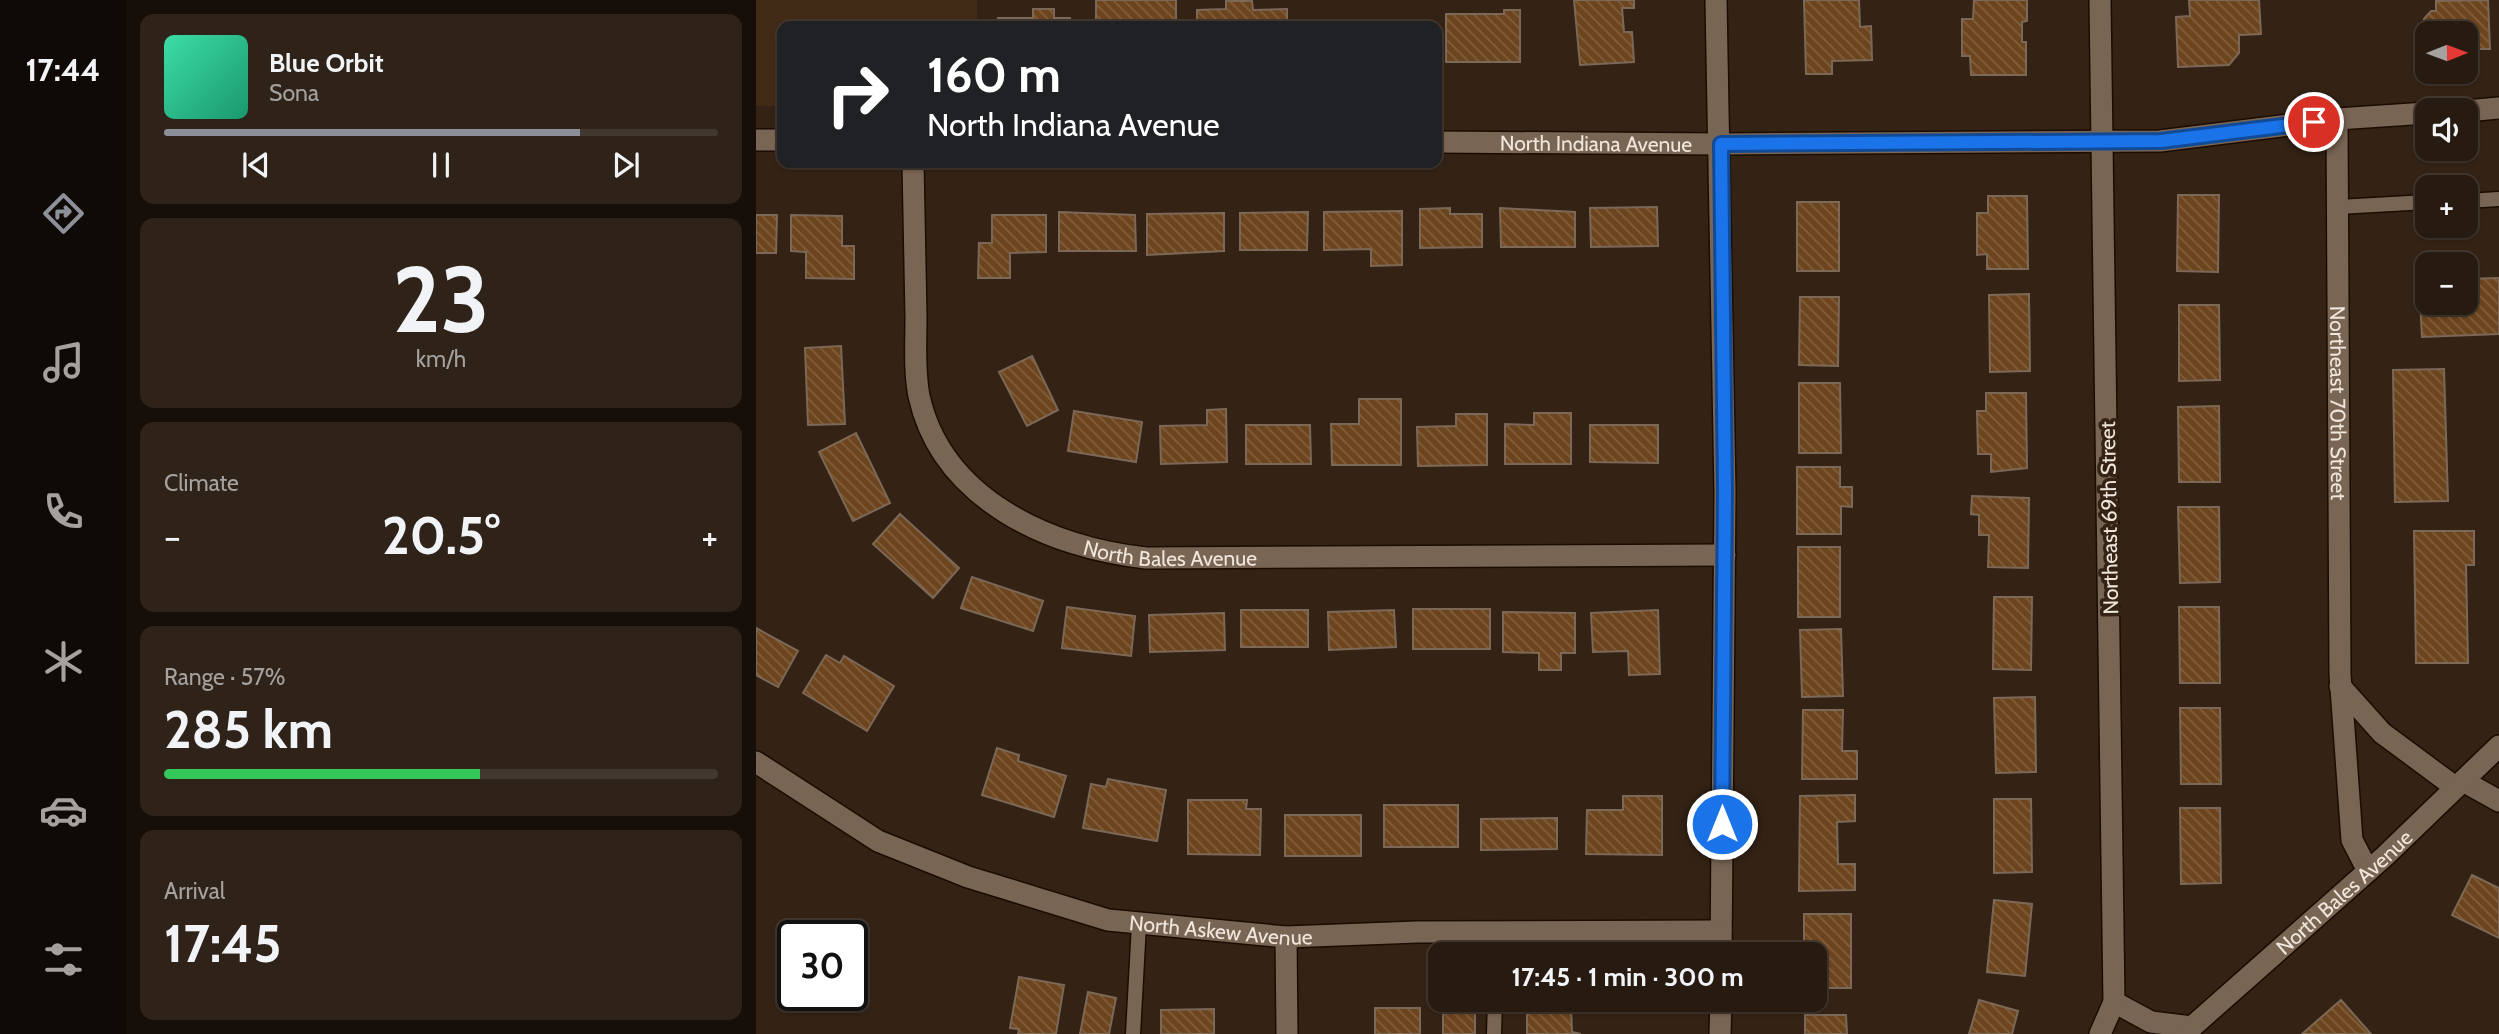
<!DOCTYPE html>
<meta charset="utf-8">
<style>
:root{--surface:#271a10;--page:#2f2319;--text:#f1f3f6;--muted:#a4a19f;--line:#433830;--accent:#8c9099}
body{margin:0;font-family:Cabin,sans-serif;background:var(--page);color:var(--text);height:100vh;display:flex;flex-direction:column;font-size:26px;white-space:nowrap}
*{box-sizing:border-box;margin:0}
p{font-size:23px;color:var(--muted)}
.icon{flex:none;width:38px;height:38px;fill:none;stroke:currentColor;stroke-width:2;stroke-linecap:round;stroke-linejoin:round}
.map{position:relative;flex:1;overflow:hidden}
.sheet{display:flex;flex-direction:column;gap:14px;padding:14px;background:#150e09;width:630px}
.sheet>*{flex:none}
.banner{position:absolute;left:21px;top:21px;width:665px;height:147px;border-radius:14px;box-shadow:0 2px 5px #0004,0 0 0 2px var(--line);background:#202124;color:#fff;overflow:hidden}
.needle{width:46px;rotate:89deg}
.tools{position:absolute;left:1659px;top:21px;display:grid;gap:14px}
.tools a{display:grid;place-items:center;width:63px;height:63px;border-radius:14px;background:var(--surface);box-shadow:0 2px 5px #0004,0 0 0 2px var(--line);font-size:35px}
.speed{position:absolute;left:21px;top:920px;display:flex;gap:14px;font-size:35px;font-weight:700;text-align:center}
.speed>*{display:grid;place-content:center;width:91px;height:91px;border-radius:50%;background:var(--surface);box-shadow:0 2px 5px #0004,0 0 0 2px var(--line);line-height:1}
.speed .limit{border:4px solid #111;border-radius:10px;background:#fff;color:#111}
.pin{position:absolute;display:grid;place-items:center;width:60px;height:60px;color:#fff;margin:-30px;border:4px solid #fff;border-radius:50%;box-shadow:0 2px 7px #0007}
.me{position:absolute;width:77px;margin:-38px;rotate:0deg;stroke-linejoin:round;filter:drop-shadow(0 0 5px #0008)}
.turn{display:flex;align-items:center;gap:24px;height:147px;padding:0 35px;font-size:32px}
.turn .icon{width:91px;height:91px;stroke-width:2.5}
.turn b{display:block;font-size:49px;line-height:60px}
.big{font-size:52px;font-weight:800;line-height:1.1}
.sheet .card{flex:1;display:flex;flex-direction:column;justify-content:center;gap:10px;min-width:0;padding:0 24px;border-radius:14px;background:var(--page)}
.sheet .dial{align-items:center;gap:0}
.dial b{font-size:91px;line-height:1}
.song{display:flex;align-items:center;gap:21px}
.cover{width:84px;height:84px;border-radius:10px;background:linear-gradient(135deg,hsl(160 70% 55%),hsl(160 70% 35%))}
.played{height:7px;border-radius:4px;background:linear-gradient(90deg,var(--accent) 75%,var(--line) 75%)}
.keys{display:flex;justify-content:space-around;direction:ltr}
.heat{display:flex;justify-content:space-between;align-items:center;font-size:38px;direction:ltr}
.charge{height:10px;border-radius:5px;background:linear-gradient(90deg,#34c759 57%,var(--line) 0)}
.trip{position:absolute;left:672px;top:942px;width:399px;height:70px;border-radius:14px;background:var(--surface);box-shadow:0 2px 5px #0004,0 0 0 2px var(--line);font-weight:800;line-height:70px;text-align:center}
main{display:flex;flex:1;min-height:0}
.dock{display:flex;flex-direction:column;width:126px;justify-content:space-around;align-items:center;background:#100a06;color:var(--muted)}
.dock .icon{width:49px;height:49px}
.dock .selected{color:var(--accent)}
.dock b{font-size:32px;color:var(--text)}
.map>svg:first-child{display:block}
</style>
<main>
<nav class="dock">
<b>17:44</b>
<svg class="icon selected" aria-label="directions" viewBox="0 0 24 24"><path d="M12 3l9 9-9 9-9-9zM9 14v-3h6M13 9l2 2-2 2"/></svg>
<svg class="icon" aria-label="music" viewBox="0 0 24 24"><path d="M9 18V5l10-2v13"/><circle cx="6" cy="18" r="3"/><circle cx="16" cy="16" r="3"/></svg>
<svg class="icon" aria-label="phone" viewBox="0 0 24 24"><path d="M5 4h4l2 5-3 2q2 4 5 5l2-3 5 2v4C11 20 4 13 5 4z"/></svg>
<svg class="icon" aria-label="climate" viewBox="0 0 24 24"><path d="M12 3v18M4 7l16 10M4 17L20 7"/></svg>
<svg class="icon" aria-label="car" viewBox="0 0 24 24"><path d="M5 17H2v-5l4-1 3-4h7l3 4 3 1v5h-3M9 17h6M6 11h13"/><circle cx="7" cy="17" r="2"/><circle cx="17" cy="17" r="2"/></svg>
<svg class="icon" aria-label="filters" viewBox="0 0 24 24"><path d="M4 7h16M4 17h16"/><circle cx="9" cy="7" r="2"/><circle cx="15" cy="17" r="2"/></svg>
</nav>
<section class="sheet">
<div class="card">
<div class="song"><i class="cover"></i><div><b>Blue Orbit</b><p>Sona</p></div></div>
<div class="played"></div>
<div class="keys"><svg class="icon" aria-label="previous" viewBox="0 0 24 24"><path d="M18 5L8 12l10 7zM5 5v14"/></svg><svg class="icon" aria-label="pause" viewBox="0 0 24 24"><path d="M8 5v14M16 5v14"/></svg><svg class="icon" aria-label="next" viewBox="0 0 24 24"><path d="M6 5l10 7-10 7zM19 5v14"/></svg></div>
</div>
<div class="card dial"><b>23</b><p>km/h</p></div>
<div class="card"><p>Climate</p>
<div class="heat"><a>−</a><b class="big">20.5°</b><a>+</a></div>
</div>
<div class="card"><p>Range · 57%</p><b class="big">285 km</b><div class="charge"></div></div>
<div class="card"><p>Arrival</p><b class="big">17:45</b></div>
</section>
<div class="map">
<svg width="1743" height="1034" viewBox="0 0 1743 1034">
<defs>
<pattern id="building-back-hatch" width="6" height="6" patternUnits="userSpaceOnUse" patternTransform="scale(1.75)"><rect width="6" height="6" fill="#6c441d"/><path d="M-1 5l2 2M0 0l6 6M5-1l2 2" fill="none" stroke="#815f3d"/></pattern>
</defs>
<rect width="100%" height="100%" fill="#342315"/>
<path fill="#412b17" d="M 0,0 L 221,0 L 221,26 L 26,26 L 26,106 L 0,106 Z"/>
<path fill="url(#building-back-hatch)" stroke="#7c6857" stroke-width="2" d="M 340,0 L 420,0 L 420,26 L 340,26 Z
M 818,0 L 878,0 L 878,8 L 866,8 L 868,32 L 876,32 L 878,62 L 824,65 Z
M 1048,0 L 1103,0 L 1104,27 L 1115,26 L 1116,60 L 1076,61 L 1076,74 L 1050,74 Z
M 1218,0 L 1271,0 L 1271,21 L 1266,22 L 1266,42 L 1270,42 L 1270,75 L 1215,75 L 1214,56 L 1206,56 L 1206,19 L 1217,19 Z
M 1433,0 L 1503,0 L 1505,34 L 1483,35 L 1483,53 L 1473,65 L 1422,67 L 1420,17 L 1434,16 Z
M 1732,0 L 1734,49 L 1710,49 L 1710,33 L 1672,33 L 1668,29 L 1668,19 L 1675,11 L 1680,11 L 1680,1 Z
M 470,1 L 496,1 L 497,10 L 531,9 L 531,26 L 441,26 L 441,10 L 470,9 Z
M 277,9 L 298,9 L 298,18 L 314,18 L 314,26 L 242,26 L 242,18 L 277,18 Z
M 748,10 L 764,10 L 764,62 L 690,62 L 690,14 L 748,14 Z
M 1422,195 L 1463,195 L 1462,272 L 1421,271 Z
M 1232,196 L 1271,196 L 1272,269 L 1231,269 L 1231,254 L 1221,255 L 1221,213 L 1232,213 Z
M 1041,202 L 1083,202 L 1083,271 L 1041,271 Z
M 901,207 L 902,246 L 835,247 L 834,208 Z
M 694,208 L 694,214 L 726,214 L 726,247 L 664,248 L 664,209 Z
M 744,208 L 819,212 L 819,247 L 745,247 Z
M 646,211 L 646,265 L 615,266 L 615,249 L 568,250 L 568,212 Z
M 303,212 L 379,215 L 380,251 L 303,251 Z
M 552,212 L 551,250 L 484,250 L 484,213 Z
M 468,213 L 468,251 L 391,255 L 391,214 Z
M 0,215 L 21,215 L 20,253 L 0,253 Z
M 35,215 L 86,216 L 86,246 L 98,246 L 98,279 L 50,278 L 50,252 L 35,251 Z
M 236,215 L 290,215 L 290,252 L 254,253 L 254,278 L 222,278 L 223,243 L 236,243 Z
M 1743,278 L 1743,334 L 1666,337 L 1663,282 L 1671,281 L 1671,303 L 1710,303 L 1710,279 Z
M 1273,294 L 1274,371 L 1234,372 L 1233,295 Z
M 1044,297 L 1083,297 L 1082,366 L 1043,365 Z
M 1423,305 L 1463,305 L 1464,380 L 1423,381 Z
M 85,346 L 89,424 L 52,425 L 49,348 Z
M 276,356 L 302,410 L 271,426 L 243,372 Z
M 1688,369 L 1692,501 L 1639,502 L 1637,370 Z
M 1043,383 L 1084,383 L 1085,453 L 1043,453 Z
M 1230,393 L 1270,393 L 1271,468 L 1235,472 L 1235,454 L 1222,454 L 1221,411 L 1230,411 Z
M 603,399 L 645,399 L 645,465 L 576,465 L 575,424 L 603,424 Z
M 1463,406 L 1464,482 L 1423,482 L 1422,407 Z
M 470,409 L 471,462 L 405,464 L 404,426 L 451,425 L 451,410 Z
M 318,411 L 386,422 L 380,462 L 312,451 Z
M 778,413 L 815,413 L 815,464 L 749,464 L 749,424 L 778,425 Z
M 700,414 L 731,414 L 731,465 L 662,466 L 661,427 L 700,426 Z
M 490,425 L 554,425 L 555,464 L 490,464 Z
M 834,425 L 902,425 L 902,463 L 834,462 Z
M 100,433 L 134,503 L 97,521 L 63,452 Z
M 1041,467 L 1084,467 L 1084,487 L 1096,487 L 1096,507 L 1085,506 L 1085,534 L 1041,534 Z
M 1216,496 L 1273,498 L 1272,568 L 1232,567 L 1233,535 L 1223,535 L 1223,515 L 1215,514 Z
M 1422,507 L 1463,507 L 1464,582 L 1424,583 Z
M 144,514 L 203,568 L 177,598 L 117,544 Z
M 1658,531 L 1718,531 L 1718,565 L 1710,565 L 1712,663 L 1660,663 Z
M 1042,547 L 1084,547 L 1084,617 L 1042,617 Z
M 216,577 L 287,601 L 277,631 L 205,608 Z
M 1238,597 L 1276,597 L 1275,670 L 1237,669 Z
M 311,607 L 379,616 L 375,656 L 306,648 Z
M 1423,607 L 1463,607 L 1464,683 L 1424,683 Z
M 657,609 L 734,609 L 734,649 L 657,649 Z
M 485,610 L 552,610 L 552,647 L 485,647 Z
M 638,610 L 640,647 L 573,650 L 572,612 Z
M 902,610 L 904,674 L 873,675 L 872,651 L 837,652 L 835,613 Z
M 747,612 L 819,613 L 819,653 L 805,653 L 805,670 L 783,670 L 783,653 L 747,652 Z
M 468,613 L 469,650 L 394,652 L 393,615 Z
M 0,628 L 42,651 L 22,687 L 0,675 Z
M 1085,629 L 1087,696 L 1046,697 L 1044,630 Z
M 70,655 L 84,663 L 88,656 L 138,686 L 111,731 L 47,693 Z
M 1279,697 L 1280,772 L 1240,773 L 1238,698 Z
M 1424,708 L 1464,708 L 1465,784 L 1425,784 Z
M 1047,710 L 1087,710 L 1086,751 L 1101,751 L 1101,779 L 1046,779 Z
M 241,748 L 263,755 L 262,761 L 310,776 L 298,817 L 226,795 Z
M 352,779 L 410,790 L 401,841 L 327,828 L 335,784 L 350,787 Z
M 1099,795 L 1099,821 L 1081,822 L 1082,864 L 1099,864 L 1099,890 L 1043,891 L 1044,796 Z
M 867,796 L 906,796 L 906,855 L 830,854 L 831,810 L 867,810 Z
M 1238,799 L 1275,799 L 1276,872 L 1238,873 Z
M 432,800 L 491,800 L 490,809 L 505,809 L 504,855 L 432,854 Z
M 628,805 L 702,805 L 702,847 L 628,847 Z
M 1424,808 L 1464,808 L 1465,883 L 1425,884 Z
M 529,815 L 605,815 L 605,856 L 529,856 Z
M 801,818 L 801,849 L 725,850 L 725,819 Z
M 1716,875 L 1743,888 L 1743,938 L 1696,915 Z
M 1238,900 L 1276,904 L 1269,976 L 1231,972 Z
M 1048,914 L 1095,914 L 1095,988 L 1059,988 L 1059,954 L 1048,954 Z
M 263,977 L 308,985 L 300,1034 L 262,1034 L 263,1029 L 254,1028 Z
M 332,992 L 360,998 L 353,1034 L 324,1034 Z
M 1223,1000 L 1262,1011 L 1256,1034 L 1213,1034 Z
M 1585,1000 L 1615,1034 L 1546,1034 Z
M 619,1008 L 664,1008 L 664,1034 L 619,1034 Z
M 687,1008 L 719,1008 L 719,1034 L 687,1034 Z
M 815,1008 L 816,1032 L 825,1034 L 771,1034 L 771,1009 Z
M 458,1009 L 458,1034 L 405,1034 L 405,1010 Z
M 1049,1015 L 1090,1015 L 1091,1034 L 1049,1034 Z"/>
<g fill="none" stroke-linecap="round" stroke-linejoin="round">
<defs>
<path id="lane" d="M 1710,201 L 1743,199
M 1582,207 L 1671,202
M 740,954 L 740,931
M 377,1034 L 383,924
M 738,1034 L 739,999"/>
<g id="street">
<path d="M 960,0 L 969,492 L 965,954"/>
<path d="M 1710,111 L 1743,108"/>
<path id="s1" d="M 1581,119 L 1584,674 L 1596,840 L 1612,871"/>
<path d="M 0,140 L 26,140"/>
<path id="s2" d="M 681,142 L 965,144 L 1404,141 L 1581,119 L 1671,113"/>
<path id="s3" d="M 157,163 C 158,214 159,266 160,317 C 160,343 158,370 163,396 C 186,500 295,548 390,558 L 969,555"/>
<path d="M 1584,686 L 1626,733 L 1699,787"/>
<path id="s4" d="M 0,762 L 122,841 L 212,877 L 352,920 L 530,937 L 661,932 L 965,931"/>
<path d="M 1707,781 L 1743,801"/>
<path d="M 530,937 L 531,1034"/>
<path d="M 1358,1002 L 1395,1022 L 1436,1027"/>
<path d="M 964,1034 L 965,999"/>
<path d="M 1344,1034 L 1358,1002 L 1344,0"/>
<path id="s5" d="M 1428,1034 L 1629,856 L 1743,746"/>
</g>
</defs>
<use href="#lane" stroke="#1b0c01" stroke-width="17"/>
<use href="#street" stroke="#1b0c01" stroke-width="24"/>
<use href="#lane" stroke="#796554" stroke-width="14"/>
<use href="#street" stroke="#796554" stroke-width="21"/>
</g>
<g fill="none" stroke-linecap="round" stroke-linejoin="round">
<defs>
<path id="route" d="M 966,824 L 969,492 L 965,144 L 1405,141 L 1558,122"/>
</defs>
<use href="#route" stroke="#114b97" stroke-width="18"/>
<use href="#route" stroke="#1a73e8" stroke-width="12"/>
</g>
<g text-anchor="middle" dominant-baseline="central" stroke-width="7" stroke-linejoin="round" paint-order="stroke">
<g font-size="21" fill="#f1e6dc" stroke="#342315">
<text stroke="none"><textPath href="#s2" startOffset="159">North Indiana Avenue</textPath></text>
<text stroke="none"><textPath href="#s1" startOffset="284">Northeast 70th Street</textPath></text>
<text transform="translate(1353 518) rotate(-91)">Northeast 69th Street</text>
<text stroke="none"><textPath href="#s3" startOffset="555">North Bales Avenue</textPath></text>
<text stroke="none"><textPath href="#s5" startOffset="214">North Bales Avenue</textPath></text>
<text stroke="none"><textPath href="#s4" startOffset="502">North Askew Avenue</textPath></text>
</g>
</g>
</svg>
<div class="tools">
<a><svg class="needle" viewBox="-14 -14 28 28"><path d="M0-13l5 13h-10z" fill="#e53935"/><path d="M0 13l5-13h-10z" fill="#a4a19f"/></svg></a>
<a><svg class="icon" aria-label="sound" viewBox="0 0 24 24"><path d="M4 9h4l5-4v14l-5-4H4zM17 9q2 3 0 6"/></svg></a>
<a>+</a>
<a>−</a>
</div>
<div class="speed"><div class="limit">30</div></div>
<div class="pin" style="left:1558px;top:122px;background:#d93025"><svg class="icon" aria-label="arrive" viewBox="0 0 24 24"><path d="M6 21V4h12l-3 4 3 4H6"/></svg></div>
<svg class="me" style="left:966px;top:824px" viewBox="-20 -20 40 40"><circle r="17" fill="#1a73e8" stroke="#fff" stroke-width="3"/><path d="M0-11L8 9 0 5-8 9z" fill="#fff"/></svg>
<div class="trip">17:45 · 1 min · 300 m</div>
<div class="banner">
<div class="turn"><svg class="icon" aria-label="right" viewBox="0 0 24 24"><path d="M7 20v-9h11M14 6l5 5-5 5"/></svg><div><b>160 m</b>North Indiana Avenue</div></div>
</div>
</div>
</main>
